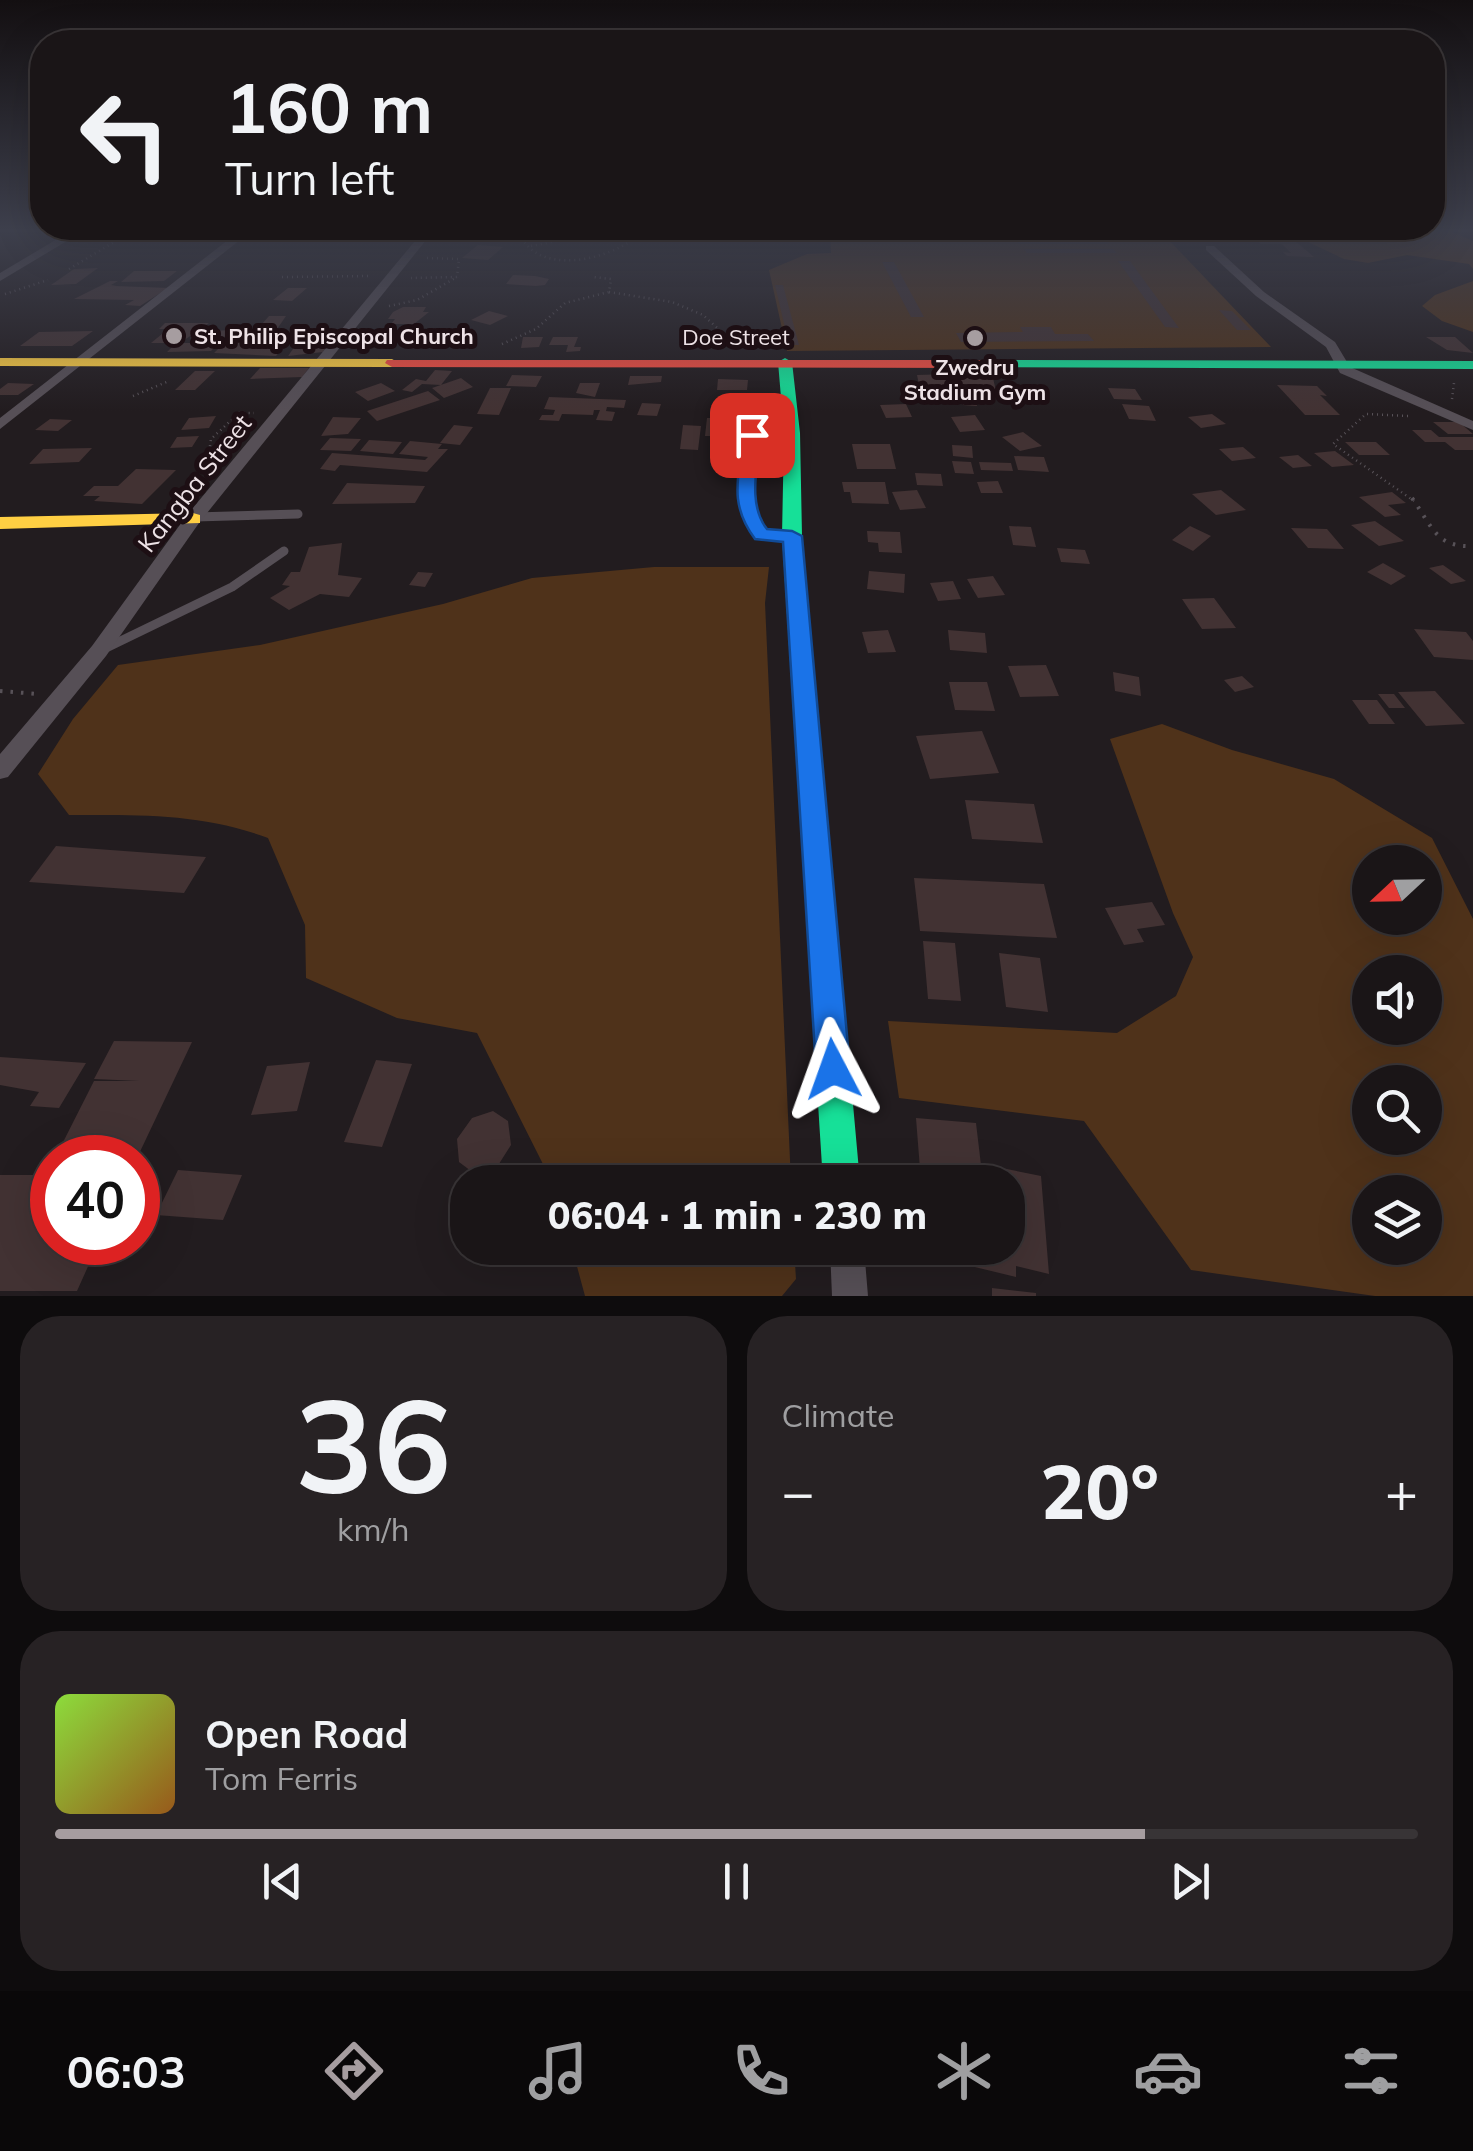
<!DOCTYPE html>
<meta charset="utf-8">
<style>
:root{--surface:#1a1517;--page:#272224;--text:#f1f3f6;--muted:#9f9fa1;--line:#383436;--accent:#a69da0}
body{margin:0;font-family:Mulish,sans-serif;background:var(--page);color:var(--text);height:100vh;display:flex;flex-direction:column;font-size:38px;white-space:nowrap}
*{box-sizing:border-box;margin:0}
p{font-size:32px;color:var(--muted)}
.icon{flex:none;width:55px;height:55px;fill:none;stroke:currentColor;stroke-width:2;stroke-linecap:round;stroke-linejoin:round}
.map{position:relative;height:1296px;overflow:hidden}
.panel{display:flex;flex-direction:column;gap:20px;padding:20px;background:#0e0c0d;flex:1}
.panel>*{flex:none}
.guide{position:absolute;left:30px;top:30px;width:1415px;height:210px;border-radius:40px;box-shadow:0 10px 40px #0002,0 0 0 2px var(--line);background:#1a1517;color:var(--text);overflow:hidden}
.needle{width:65px;rotate:248deg}
.tools{position:absolute;left:1352px;top:845px;display:grid;gap:20px}
.tools a{display:grid;place-items:center;width:90px;height:90px;border-radius:50%;background:var(--surface);box-shadow:0 10px 40px #0002,0 0 0 2px var(--line);font-size:50px}
.speed{position:absolute;left:30px;top:1135px;display:flex;gap:20px;font-size:50px;font-weight:700;text-align:center}
.speed>*{display:grid;place-content:center;width:130px;height:130px;border-radius:50%;background:var(--surface);box-shadow:0 10px 40px #0002,0 0 0 2px var(--line);line-height:1}
.speed .limit{border:15px solid #d22;background:#fff;color:#111}
.pin{position:absolute;display:grid;place-items:center;width:85px;height:85px;color:#fff;margin:-42px;border-radius:20px;box-shadow:0 5px 15px #0006}
.me{position:absolute;width:110px;margin:-55px;rotate:356deg;stroke-linejoin:round;filter:drop-shadow(0 0 8px #0008)}
.turn{display:flex;align-items:center;gap:35px;height:210px;padding:0 30px;font-size:45px}
.turn .icon{width:130px;height:130px;stroke-width:2.5}
.turn b{display:block;font-size:70px;line-height:85px}
.big{font-size:75px;font-weight:800;line-height:1.1}
.panel .tile{flex:1;display:flex;flex-direction:column;justify-content:center;gap:15px;min-width:0;padding:0 35px;border-radius:40px;background:var(--page)}
.panel .dial{align-items:center;gap:0}
.dial b{font-size:130px;line-height:1}
.song{display:flex;align-items:center;gap:30px}
.cover{width:120px;height:120px;border-radius:15px;background:linear-gradient(135deg,hsl(90 70% 55%),hsl(30 70% 35%))}
.played{height:10px;border-radius:5px;background:linear-gradient(90deg,var(--accent) 80%,var(--line) 80%)}
.keys{display:flex;justify-content:space-around;direction:ltr}
.heat{display:flex;justify-content:space-between;align-items:center;font-size:55px;direction:ltr}
.panel .tiles{flex:1;display:grid;gap:20px;grid-template-columns:1fr 1fr}
.tile:last-child{grid-column:span 2}
.trip{position:absolute;left:450px;top:1165px;width:575px;height:100px;border-radius:40px;background:var(--surface);box-shadow:0 10px 40px #0002,0 0 0 2px var(--line);font-weight:800;line-height:100px;text-align:center}
.tabs{display:flex;height:160px;justify-content:space-around;align-items:center;background:#0a0809;color:var(--muted)}
.tabs .icon{width:70px;height:70px}
.tabs .current{color:var(--accent)}
.tabs b{font-size:45px;color:var(--text)}
.map>svg:first-child{display:block}
</style>
<div class="map">
<svg width="1473" height="1296" viewBox="0 0 1473 1296">
<rect width="100%" height="100%" fill="#221c1f"/>
<path fill="#4f321a" fill-rule="evenodd" d="M 1296,229 L 1445,229 L 1473,241 L 1473,269 L 1469,264 L 1407,255 L 1368,263 L 1344,259 L 1304,240 Z
M 830,234 L 1165,236 L 1271,347 L 787,351 L 769,270 L 807,254 L 831,253 Z
M 1473,281 L 1473,332 L 1442,321 L 1422,306 L 1435,295 Z
M 654,567 L 769,567 L 765,603 L 791,1182 L 552,1182 L 477,1033 L 397,1018 L 306,978 L 305,925 L 268,838 C 201,813 140,815 69,815 L 38,774 L 73,719 L 118,665 L 260,645 L 443,604 L 532,578 Z
M 1162,724 L 1232,750 L 1334,779 L 1432,838 L 1473,919 L 1473,1296 L 1375,1296 L 1191,1270 L 1084,1121 L 899,1098 L 888,1021 L 1117,1033 L 1176,996 L 1193,957 L 1173,913 L 1110,739 ZM 1425,862 L 1425,918 L 1370,918 L 1370,862 ZM 1425,972 L 1425,1028 L 1370,1028 L 1370,972 ZM 1425,1082 L 1425,1138 L 1370,1138 L 1370,1082 ZM 1425,1192 L 1425,1248 L 1370,1248 L 1370,1192 Z
M 572,1248 L 794,1248 L 796,1279 L 782,1296 L 585,1296 Z"/>
<path fill="#423233" d="M 1016,240 L 1105,240 L 1109,244 L 1019,244 Z
M 1256,240 L 1294,240 L 1314,257 L 1287,256 L 1283,252 L 1291,253 L 1282,244 L 1261,244 Z
M 478,245 L 503,247 L 488,260 L 462,258 Z
M 1024,249 L 1113,249 L 1117,253 L 1027,253 Z
M 1118,261 L 1130,261 L 1179,328 L 1165,327 Z
M 882,262 L 894,262 L 924,317 L 911,317 Z
M 98,268 L 76,284 L 51,285 L 74,269 Z
M 134,271 L 177,271 L 164,281 L 121,282 Z
M 513,275 L 535,276 L 549,279 L 545,285 L 536,286 L 506,284 Z
M 110,281 L 118,281 L 111,285 L 117,286 L 168,288 L 140,306 L 125,305 L 134,300 L 74,299 Z
M 775,285 L 783,285 L 799,345 L 789,345 Z
M 288,288 L 307,288 L 292,301 L 273,300 Z
M 403,307 L 426,307 L 423,312 L 429,312 L 414,324 L 391,324 L 395,319 L 388,319 L 393,312 Z
M 1219,310 L 1232,311 L 1251,330 L 1237,330 Z
M 489,311 L 508,316 L 490,325 L 471,320 Z
M 269,316 L 286,316 L 275,332 L 255,332 Z
M 165,323 L 209,323 L 180,343 L 151,343 L 168,329 L 159,329 Z
M 1020,327 L 1051,327 L 1055,334 L 1088,334 L 1094,341 L 961,342 L 956,333 L 1023,332 Z
M 231,330 L 211,351 L 167,352 L 176,343 L 198,343 L 211,331 Z
M 93,331 L 72,346 L 20,346 L 39,332 Z
M 319,331 L 312,343 L 331,339 L 323,352 L 288,356 L 305,332 Z
M 294,334 L 276,356 L 214,353 L 223,344 Z
M 523,337 L 543,337 L 539,347 L 521,348 Z
M 553,337 L 578,337 L 574,347 L 581,347 L 580,351 L 566,352 L 568,345 L 549,345 Z
M 1426,337 L 1455,337 L 1473,353 L 1447,350 Z
M 260,368 L 309,368 L 302,377 L 250,379 Z
M 435,370 L 452,371 L 441,385 L 422,384 L 412,392 L 402,390 L 416,379 L 426,381 Z
M 195,371 L 215,371 L 195,390 L 175,390 Z
M 949,374 L 959,391 L 920,390 L 917,375 Z
M 512,375 L 542,376 L 536,387 L 506,386 Z
M 630,376 L 662,376 L 661,382 L 628,385 Z
M 960,376 L 993,378 L 996,391 L 973,390 L 977,406 L 963,405 Z
M 461,378 L 473,387 L 444,398 L 432,388 Z
M 718,379 L 748,380 L 747,390 L 717,390 Z
M 8,383 L 34,384 L 18,395 L 0,395 L 0,389 Z
M 381,383 L 395,391 L 368,401 L 355,392 Z
M 580,383 L 600,383 L 595,397 L 576,393 Z
M 1277,385 L 1317,386 L 1327,396 L 1320,395 L 1340,415 L 1305,415 Z
M 490,388 L 511,388 L 499,415 L 477,414 Z
M 1108,388 L 1135,389 L 1142,400 L 1114,399 Z
M 428,391 L 440,400 L 377,421 L 367,411 Z
M 549,397 L 626,400 L 624,408 L 607,407 L 606,411 L 615,412 L 612,421 L 596,420 L 600,410 L 594,410 L 593,415 L 562,414 L 559,421 L 539,420 L 542,415 L 553,415 L 555,410 L 544,409 Z
M 642,403 L 661,404 L 657,416 L 637,415 Z
M 906,404 L 912,417 L 886,418 L 880,405 Z
M 1122,404 L 1149,406 L 1156,421 L 1129,419 Z
M 1212,414 L 1226,424 L 1201,428 L 1188,417 Z
M 975,415 L 985,430 L 960,432 L 951,417 Z
M 216,416 L 209,428 L 181,430 L 189,418 Z
M 333,417 L 361,418 L 348,434 L 321,436 Z
M 707,418 L 720,418 L 718,436 L 705,436 Z
M 50,419 L 72,420 L 58,431 L 35,430 Z
M 1433,422 L 1459,422 L 1473,434 L 1448,434 Z
M 454,425 L 473,427 L 460,445 L 440,443 Z
M 683,425 L 701,426 L 698,450 L 680,449 Z
M 1412,430 L 1431,430 L 1439,437 L 1473,437 L 1473,450 L 1455,450 L 1445,442 L 1425,442 Z
M 1023,432 L 1042,446 L 1020,451 L 1002,437 Z
M 199,436 L 192,447 L 170,448 L 177,437 Z
M 330,438 L 361,439 L 351,451 L 320,450 Z
M 369,440 L 402,442 L 393,454 L 360,451 Z
M 410,441 L 442,444 L 438,449 L 448,449 L 427,472 L 340,465 L 335,471 L 320,469 L 332,453 L 425,460 L 428,457 L 399,454 Z
M 1345,442 L 1376,442 L 1390,455 L 1359,455 Z
M 852,444 L 890,444 L 896,469 L 857,469 Z
M 952,445 L 972,446 L 973,458 L 953,456 Z
M 1243,447 L 1256,458 L 1232,461 L 1219,449 Z
M 92,448 L 79,462 L 29,464 L 43,449 Z
M 717,449 L 738,450 L 734,466 L 713,464 Z
M 1335,451 L 1354,465 L 1332,467 L 1314,453 Z
M 1298,455 L 1312,466 L 1293,468 L 1279,457 Z
M 1014,456 L 1044,457 L 1049,472 L 1018,470 Z
M 952,461 L 971,462 L 974,474 L 955,473 Z
M 979,462 L 1011,463 L 1013,471 L 981,470 Z
M 136,469 L 176,470 L 142,504 L 94,501 L 100,496 L 83,496 L 94,486 L 118,486 Z
M 915,473 L 941,474 L 943,486 L 917,485 Z
M 998,481 L 1003,493 L 981,493 L 977,482 Z
M 842,482 L 885,482 L 889,504 L 852,503 L 850,492 L 844,492 Z
M 347,483 L 425,486 L 415,503 L 332,504 Z
M 917,490 L 926,508 L 900,510 L 892,492 Z
M 1221,490 L 1246,510 L 1216,515 L 1192,494 Z
M 1392,492 L 1406,503 L 1388,505 L 1401,515 L 1385,517 L 1359,497 Z
M 1375,521 L 1404,541 L 1379,546 L 1351,525 Z
M 1009,526 L 1031,527 L 1036,547 L 1013,545 Z
M 1190,526 L 1211,536 L 1193,551 L 1172,540 Z
M 1291,528 L 1327,529 L 1344,549 L 1308,548 Z
M 867,531 L 900,532 L 902,553 L 879,552 L 878,543 L 868,542 Z
M 342,543 L 338,575 L 362,578 L 349,597 L 320,594 L 289,610 L 270,598 L 290,586 L 282,585 L 291,572 L 300,572 L 309,547 Z
M 1057,548 L 1085,550 L 1090,564 L 1061,562 Z
M 1383,563 L 1406,576 L 1391,585 L 1367,572 Z
M 1443,565 L 1466,581 L 1451,584 L 1429,568 Z
M 869,571 L 905,574 L 904,593 L 867,589 Z
M 418,572 L 433,573 L 425,587 L 409,585 Z
M 993,576 L 1005,595 L 978,598 L 967,579 Z
M 953,581 L 961,599 L 938,601 L 930,583 Z
M 1214,598 L 1236,628 L 1202,629 L 1182,599 Z
M 1414,629 L 1466,632 L 1473,641 L 1473,660 L 1434,657 Z
M 888,630 L 896,652 L 868,653 L 862,632 Z
M 948,630 L 985,633 L 987,653 L 950,650 Z
M 1046,665 L 1059,696 L 1020,697 L 1008,666 Z
M 1113,672 L 1139,677 L 1141,696 L 1115,691 Z
M 1242,676 L 1254,687 L 1235,692 L 1224,680 Z
M 949,682 L 987,682 L 995,711 L 955,710 Z
M 1435,691 L 1465,724 L 1426,726 L 1398,692 Z
M 1378,694 L 1394,694 L 1405,708 L 1389,708 Z
M 1352,700 L 1377,700 L 1395,724 L 1369,724 Z
M 982,731 L 999,773 L 930,779 L 916,736 Z
M 965,800 L 1034,804 L 1043,843 L 972,839 Z
M 56,846 L 206,857 L 184,893 L 29,882 Z
M 914,878 L 1044,884 L 1057,938 L 920,931 Z
M 1152,902 L 1165,925 L 1137,929 L 1144,942 L 1124,945 L 1105,908 Z
M 923,941 L 955,943 L 961,1001 L 928,999 Z
M 999,953 L 1040,958 L 1048,1012 L 1006,1007 Z
M 114,1041 L 192,1042 L 137,1158 L 55,1158 L 94,1081 L 139,1081 L 94,1079 Z
M 0,1057 L 86,1063 L 59,1108 L 30,1106 L 39,1092 L 0,1085 Z
M 376,1060 L 412,1064 L 382,1147 L 344,1142 Z
M 310,1062 L 297,1111 L 251,1115 L 267,1066 Z
M 493,1111 L 508,1121 L 511,1145 L 497,1167 L 475,1174 L 459,1162 L 457,1139 L 472,1118 Z
M 916,1118 L 976,1123 L 983,1182 L 921,1182 Z
M 52,1162 L 52,1242 L 99,1242 L 77,1291 L 0,1291 L 0,1175 L 46,1175 Z
M 987,1165 L 1041,1176 L 1049,1274 L 1016,1266 L 1016,1277 L 946,1260 L 946,1248 L 1008,1248 L 1008,1182 L 987,1182 Z
M 178,1170 L 242,1175 L 223,1220 L 156,1215 Z
M 992,1288 L 1036,1293 L 1036,1296 L 992,1296 Z"/>
<g fill="none" stroke-linecap="round" stroke-linejoin="round">
<path stroke="#585258" stroke-width="2.5" stroke-dasharray="1 4" stroke-linecap="butt" d="M 518,229 C 533,278 608,261 637,236 L 632,229
M 1188,229 L 1199,238
M 92,241 L 117,239
M 531,246 L 557,241
M 427,258 L 459,259 L 457,277
M 69,269 L 136,229
M 282,277 L 372,276
M 609,292 L 672,302 L 703,315 L 724,334 L 761,345
M 5,294 L 48,280
M 389,306 L 417,300 L 457,277 L 411,278
M 502,344 L 536,329 L 565,303 L 609,292 L 611,279 L 593,277
M 133,396 L 169,381
M 1452,399 L 1454,383
M 1408,416 L 1366,414 L 1333,444 L 1414,501
M 221,458 L 209,453 L 211,439 L 239,413 L 254,413"/>
<path stroke="#585258" stroke-width="4" stroke-dasharray="2.5 8" stroke-linecap="butt" d="M 1412,498 C 1432,526 1436,548 1473,546
M 0,691 L 38,694"/>
<path stroke="#564f56" stroke-width="8" d="M 714,412 L 748,419 L 749,501"/>
<path stroke="#564f56" stroke-width="9" d="M 748,498 L 761,534 L 791,536
M 195,517 L 298,514
M 104,649 L 232,587 L 284,551"/>
<path fill="#564f56" fill-rule="evenodd" d="M 74,229 L 87,229 L 0,281 L 0,273 Z
M 242,229 L 254,229 L 0,429 L 0,418 Z
M 425,229 L 435,229 L 199,523 L 106,656 L 8,777 L 0,779 L 0,754 L 92,646 L 187,515 Z
M 1206,246 L 1214,246 L 1264,292 L 1335,342 L 1350,367 L 1473,421 L 1473,430 L 1340,373 L 1326,347 L 1256,296 L 1206,250 Z
M 830,1248 L 864,1248 L 868,1296 L 832,1296 Z"/>
<path fill="#16e098" fill-rule="evenodd" d="M 785,358 L 792,362 L 800,433 L 802,536 L 860,1182 L 823,1182 L 782,536 L 784,433 L 778,362 Z
M 988,360 L 1473,361 L 1473,369 L 983,367 L 981,364 Z"/>
<path fill="#ffcf43" fill-rule="evenodd" d="M 0,358 L 392,359 L 399,363 L 392,367 L 0,366 Z
M 193,513 L 200,515 L 200,523 L 0,529 L 0,517 Z"/>
<path fill="#f24e42" fill-rule="evenodd" d="M 387,360 L 988,360 L 995,364 L 988,368 L 392,367 L 385,363 Z"/>
</g>
<linearGradient id="sky" x2="0" y2="1"><stop stop-color="#130f11"/><stop offset="0.56" stop-color="#3e404d"/><stop offset="1" stop-color="#3e404d" stop-opacity="0"/></linearGradient>
<rect width="1473" height="411" fill="url(#sky)"/>
<path fill="#1a73e8" stroke="#114b97" stroke-width="2.5" d="M 752,430 L 760,435 C 758,465 747,504 767,529 L 792,531 L 802,536 L 850,1069 L 845,1081 L 833,1086 L 821,1081 L 816,1069 L 783,542 L 755,539 C 728,503 739,477 743,435 Z"/>
<g fill="#a69da0" stroke="#1d0f14" stroke-width="4">
<circle cx="174" cy="336" r="10"/>
<circle cx="975" cy="338" r="10"/>
</g>
<g text-anchor="middle" dominant-baseline="central" stroke-width="10" stroke-linejoin="round" paint-order="stroke">
<g font-size="22" font-weight="bold" fill="#ede2e6" stroke="#1d0f14" text-anchor="start">
<text x="194" y="336">St. Philip Episcopal Church</text>
<text x="975" y="367" text-anchor="middle">Zwedru<tspan x="975" dy="25">Stadium Gym</tspan></text>
</g>
<g font-size="22" fill="#ede2e6" stroke="#1d0f14">
<text x="736" y="337">Doe Street</text>
</g>
<g font-size="25" fill="#ede2e6" stroke="#1d0f14">
<text transform="translate(194 483) rotate(-52)">Kangba Street</text>
</g>
</g>
</svg>
<div class="tools">
<a><svg class="needle" viewBox="-14 -14 28 28"><path d="M0-13l5 13h-10z" fill="#e53935"/><path d="M0 13l5-13h-10z" fill="#9f9fa1"/></svg></a>
<a><svg class="icon" aria-label="sound" viewBox="0 0 24 24"><path d="M4 9h4l5-4v14l-5-4H4zM17 9q2 3 0 6"/></svg></a>
<a><svg class="icon" aria-label="search" viewBox="0 0 24 24"><circle cx="10" cy="10" r="6"/><path d="M15 15l6 6"/></svg></a>
<a><svg class="icon" aria-label="layers" viewBox="0 0 24 24"><path d="M12 4l9 5-9 5-9-5zM3 14l9 5 9-5"/></svg></a>
</div>
<div class="speed"><div class="limit">40</div></div>
<div class="pin" style="left:752px;top:435px;background:#d93025"><svg class="icon" aria-label="arrive" viewBox="0 0 24 24"><path d="M6 21V4h12l-3 4 3 4H6"/></svg></div>
<svg class="me" style="left:833px;top:1069px" viewBox="-20 -20 40 40"><path d="M0-17L14 15 0 8-14 15z" fill="#1a73e8" stroke="#fff" stroke-width="4"/></svg>
<div class="trip">06:04 · 1 min · 230 m</div>
<div class="guide">
<div class="turn"><svg class="icon" aria-label="left" viewBox="0 0 24 24"><path d="M17 20v-9H6M10 6l-5 5 5 5"/></svg><div><b>160 m</b>Turn left</div></div>
</div>
</div>
<section class="panel">
<div class="tiles">
<div class="tile dial"><b>36</b><p>km/h</p></div>
<div class="tile"><p>Climate</p>
<div class="heat"><a>−</a><b class="big">20°</b><a>+</a></div>
</div>
<div class="tile">
<div class="song"><i class="cover"></i><div><b>Open Road</b><p>Tom Ferris</p></div></div>
<div class="played"></div>
<div class="keys"><svg class="icon" aria-label="previous" viewBox="0 0 24 24"><path d="M18 5L8 12l10 7zM5 5v14"/></svg><svg class="icon" aria-label="pause" viewBox="0 0 24 24"><path d="M8 5v14M16 5v14"/></svg><svg class="icon" aria-label="next" viewBox="0 0 24 24"><path d="M6 5l10 7-10 7zM19 5v14"/></svg></div>
</div>
</div>
</section>
<nav class="tabs">
<b>06:03</b>
<svg class="icon current" aria-label="directions" viewBox="0 0 24 24"><path d="M12 3l9 9-9 9-9-9zM9 14v-3h6M13 9l2 2-2 2"/></svg>
<svg class="icon" aria-label="music" viewBox="0 0 24 24"><path d="M9 18V5l10-2v13"/><circle cx="6" cy="18" r="3"/><circle cx="16" cy="16" r="3"/></svg>
<svg class="icon" aria-label="phone" viewBox="0 0 24 24"><path d="M5 4h4l2 5-3 2q2 4 5 5l2-3 5 2v4C11 20 4 13 5 4z"/></svg>
<svg class="icon" aria-label="climate" viewBox="0 0 24 24"><path d="M12 3v18M4 7l16 10M4 17L20 7"/></svg>
<svg class="icon" aria-label="car" viewBox="0 0 24 24"><path d="M5 17H2v-5l4-1 3-4h7l3 4 3 1v5h-3M9 17h6M6 11h13"/><circle cx="7" cy="17" r="2"/><circle cx="17" cy="17" r="2"/></svg>
<svg class="icon" aria-label="filters" viewBox="0 0 24 24"><path d="M4 7h16M4 17h16"/><circle cx="9" cy="7" r="2"/><circle cx="15" cy="17" r="2"/></svg>
</nav>
